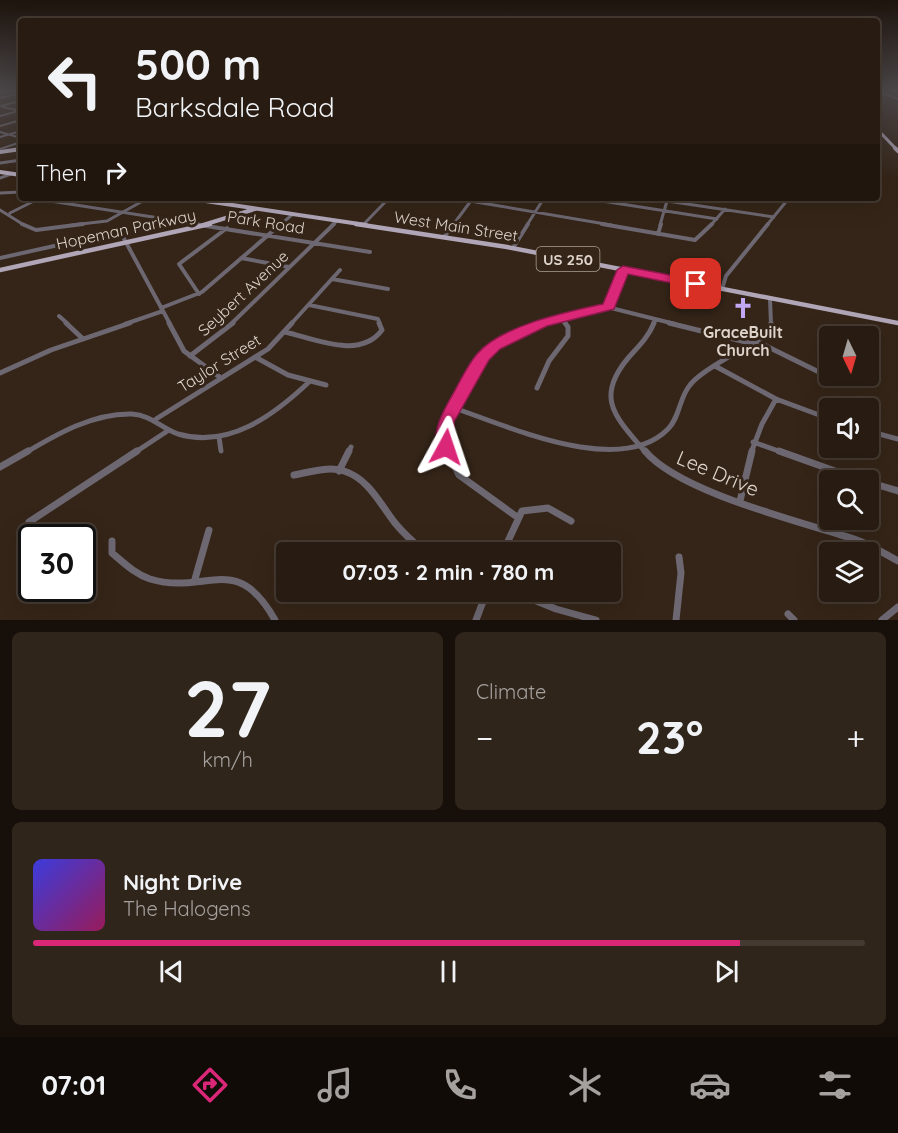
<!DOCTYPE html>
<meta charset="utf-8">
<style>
:root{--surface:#281c12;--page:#30251b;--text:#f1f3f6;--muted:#a5a19f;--line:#443a32;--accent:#db2777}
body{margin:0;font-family:Quicksand,sans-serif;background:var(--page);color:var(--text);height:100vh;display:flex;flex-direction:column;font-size:22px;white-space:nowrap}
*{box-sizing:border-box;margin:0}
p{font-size:20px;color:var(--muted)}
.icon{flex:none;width:33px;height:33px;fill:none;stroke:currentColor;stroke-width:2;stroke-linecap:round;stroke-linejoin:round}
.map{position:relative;height:620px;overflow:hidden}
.details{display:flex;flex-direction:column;gap:12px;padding:12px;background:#160f0a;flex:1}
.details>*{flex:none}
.banner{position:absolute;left:18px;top:18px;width:862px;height:183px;border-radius:6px;box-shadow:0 6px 24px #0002,0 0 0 2px var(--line);background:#281c12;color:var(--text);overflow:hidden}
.needle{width:39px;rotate:175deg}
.controls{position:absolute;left:819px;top:326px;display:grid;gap:12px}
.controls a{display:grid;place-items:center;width:60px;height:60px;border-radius:6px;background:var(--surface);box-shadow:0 6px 24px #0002,0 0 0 2px var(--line);font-size:30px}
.speed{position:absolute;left:18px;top:524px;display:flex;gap:12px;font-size:30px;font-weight:700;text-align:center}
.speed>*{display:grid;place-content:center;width:78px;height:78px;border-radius:50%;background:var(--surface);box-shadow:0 6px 24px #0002,0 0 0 2px var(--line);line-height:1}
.speed .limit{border:3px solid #111;border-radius:9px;background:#fff;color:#111}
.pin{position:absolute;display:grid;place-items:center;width:51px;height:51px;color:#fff;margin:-26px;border-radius:12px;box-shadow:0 3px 9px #0006}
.me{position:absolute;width:66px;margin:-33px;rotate:5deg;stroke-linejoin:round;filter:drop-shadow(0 0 4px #0008)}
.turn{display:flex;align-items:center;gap:21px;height:126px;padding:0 18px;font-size:27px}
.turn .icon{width:78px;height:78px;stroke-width:2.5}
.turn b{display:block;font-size:42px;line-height:51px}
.then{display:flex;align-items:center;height:57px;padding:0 18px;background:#0003;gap:12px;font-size:22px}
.big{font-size:45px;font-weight:700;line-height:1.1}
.details .tile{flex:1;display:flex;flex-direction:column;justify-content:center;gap:9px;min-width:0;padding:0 21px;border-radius:9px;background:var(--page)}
.details .dial{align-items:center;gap:0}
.dial b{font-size:78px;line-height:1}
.song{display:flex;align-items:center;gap:18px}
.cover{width:72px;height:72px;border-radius:9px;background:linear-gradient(135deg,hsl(240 70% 55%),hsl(330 70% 35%))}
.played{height:6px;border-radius:3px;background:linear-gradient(90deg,var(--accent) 85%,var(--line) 85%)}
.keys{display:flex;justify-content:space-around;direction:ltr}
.heat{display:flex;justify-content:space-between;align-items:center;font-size:33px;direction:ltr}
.details .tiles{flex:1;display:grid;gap:12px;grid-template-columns:1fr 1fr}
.tile:last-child{grid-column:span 2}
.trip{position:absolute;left:276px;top:542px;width:345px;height:60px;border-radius:6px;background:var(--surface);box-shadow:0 6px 24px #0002,0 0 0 2px var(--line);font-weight:700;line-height:60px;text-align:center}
.tab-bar{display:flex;height:96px;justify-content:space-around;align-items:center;background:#100b07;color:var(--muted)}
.tab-bar .icon{width:42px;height:42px}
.tab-bar .on{color:var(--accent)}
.tab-bar b{font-size:27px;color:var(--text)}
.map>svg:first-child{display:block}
</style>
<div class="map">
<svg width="898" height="620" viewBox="0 0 898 620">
<rect width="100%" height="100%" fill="#352518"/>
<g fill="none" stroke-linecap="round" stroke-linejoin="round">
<path stroke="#6c6770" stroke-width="2" d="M 878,91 L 898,99
M 0,98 L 21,93
M 0,106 L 21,101
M 3,107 L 21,111
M 0,116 L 18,111
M 0,126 L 21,120
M 0,132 L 21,138
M 0,137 L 21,131
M 0,149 L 21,142"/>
<path stroke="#6c6770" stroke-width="3" d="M 0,163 L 21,160
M 0,178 L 11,174
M 0,193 L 21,192
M 31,198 L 204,225
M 452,198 L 611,225
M 583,198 L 717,219
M 0,210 L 24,225
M 10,213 L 36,200
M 72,225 L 107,221 L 148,198
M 280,225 L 293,214
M 332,225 L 337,221
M 363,225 L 389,198
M 453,225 L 473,198
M 527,225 L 544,198
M 660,225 L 667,201 L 774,217
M 711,225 L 725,209
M 767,225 L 789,198"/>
<path stroke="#6c6770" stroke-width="4" d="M 22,224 L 36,230 L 83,224
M 194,224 L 370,252
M 602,224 L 695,240 L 712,224
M 658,234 L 661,224
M 444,237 L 454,224
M 513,248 L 528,224
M 0,258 L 108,234 L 122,235 L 170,324
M 241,258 L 289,267
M 332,279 L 388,289
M 722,289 L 726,276 L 768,224
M 199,294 L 179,264 L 227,228
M 770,299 L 771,324
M 309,305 L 378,319 L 380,324
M 607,307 L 611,304 L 623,270
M 161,308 L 202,292 L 281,224
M 59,316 L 68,324
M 561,318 L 566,324
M 125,324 L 163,311
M 231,324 L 334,224
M 291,324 L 340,270
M 540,324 L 607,307 L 675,324
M 653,324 L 655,320"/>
<path stroke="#6c6770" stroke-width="5" d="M 66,323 L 82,338
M 169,323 L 184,351 L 221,378
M 669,323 L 754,344
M 285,332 C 315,339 360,360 382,330 L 379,323
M 758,342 L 823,374
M 190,356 L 233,323
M 255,357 L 288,375 L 326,385
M 715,366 L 776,399 L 830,419
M 0,373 L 51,350 L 130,323
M 537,388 L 549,361 L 568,336 L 568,327 L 565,323
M 454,408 C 508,426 620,478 668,429 C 680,417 679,398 690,385 C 701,370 749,346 767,335 L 771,323
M 156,419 L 268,349 L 292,323
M 868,431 L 898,439
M 219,437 L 221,451
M 753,442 L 784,453
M 25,453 C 57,434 93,413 132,414 C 151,415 161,428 178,434 C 229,449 274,415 309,382
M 134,453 L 169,430
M 348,453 L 351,447
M 448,453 L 444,440 L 446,422 L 464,386 L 490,349 L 543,323
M 646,453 C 617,418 593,399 629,357 C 639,346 649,336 654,323
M 751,453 L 762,424 L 776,399"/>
<path stroke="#6c6770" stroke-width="7" d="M 448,451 L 459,475 L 517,517
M 645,451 C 680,493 803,522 857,540 C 871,545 885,554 898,561
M 779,451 L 860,480
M 0,467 L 28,451
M 339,471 L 349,451
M 294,475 C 310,472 328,466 344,471 C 369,479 380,504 395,523 C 404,534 414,543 425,552
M 868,482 L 898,491
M 740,501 L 752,451
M 29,522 L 137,451
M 112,541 L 112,553 C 124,563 135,574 150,579 C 206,596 236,550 275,620
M 503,552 L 522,511 L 548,508 L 571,521
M 195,579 L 209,530
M 512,591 L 556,609 L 596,620
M 788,614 L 794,620
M 476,620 L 487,591
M 676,620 L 681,573 L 679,557
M 882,620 L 898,607"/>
<path stroke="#b0a6b8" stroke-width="3" d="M 878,130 L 897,150
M 15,150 L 21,149"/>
<path stroke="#b0a6b8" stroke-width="4" d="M 895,148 L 898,151
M 0,152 L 21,149
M 0,172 L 21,175
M 185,198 L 366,225
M 203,225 L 255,209"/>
<path stroke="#b0a6b8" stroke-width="4.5" d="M 356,224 L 507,247 L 898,323
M 0,270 L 210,224"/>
</g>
<linearGradient id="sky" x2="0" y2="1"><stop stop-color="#1d140d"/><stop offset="0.51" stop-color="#4b4648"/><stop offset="1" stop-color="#4b4648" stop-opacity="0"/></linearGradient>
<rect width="898" height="178" fill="url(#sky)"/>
<path fill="#db2777" stroke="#8e194d" stroke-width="1.5" d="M 623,266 L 696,280 L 702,284 L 696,288 L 628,274 L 614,309 L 547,326 L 500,349 L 489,360 L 454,422 L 455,447 L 453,452 L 440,452 C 430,434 441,416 449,401 C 458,386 466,367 477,354 C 502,325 567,312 603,304 L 617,270 Z"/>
<defs>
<symbol id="church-bare" viewBox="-9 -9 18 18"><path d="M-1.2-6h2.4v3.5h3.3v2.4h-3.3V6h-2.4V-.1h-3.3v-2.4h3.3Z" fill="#c2a8f3" stroke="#352518" stroke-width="2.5" paint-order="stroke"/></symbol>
</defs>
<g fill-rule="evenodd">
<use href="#church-bare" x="728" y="293" width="30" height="30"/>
</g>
<g text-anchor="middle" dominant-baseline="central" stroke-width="6" stroke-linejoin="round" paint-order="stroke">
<rect fill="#352518" stroke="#aba095" stroke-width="1.5" x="536.5" y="247" width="63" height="24" rx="4.5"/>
<g font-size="15" font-weight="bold" fill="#ded4cb">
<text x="568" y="259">US 250</text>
</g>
<g font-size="16" fill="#ded4cb" stroke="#352518">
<text transform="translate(266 222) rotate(9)">Park Road</text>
<text transform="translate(456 226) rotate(9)">West Main Street</text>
<text transform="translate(126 229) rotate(-12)">Hopeman Parkway</text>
<text transform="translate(243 293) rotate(-43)">Seybert Avenue</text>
<text transform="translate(219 363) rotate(-32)">Taylor Street</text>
</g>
<g font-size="16" font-weight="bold" fill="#ded4cb" stroke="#352518">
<text x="743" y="332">GraceBuilt<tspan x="743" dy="18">Church</tspan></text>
</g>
<g font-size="20" fill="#ded4cb" stroke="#352518">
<text transform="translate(718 473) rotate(23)">Lee Drive</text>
</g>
</g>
</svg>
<div class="controls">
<a><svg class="needle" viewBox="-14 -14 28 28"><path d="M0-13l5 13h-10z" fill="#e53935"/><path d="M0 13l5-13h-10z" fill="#a5a19f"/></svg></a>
<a><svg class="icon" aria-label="sound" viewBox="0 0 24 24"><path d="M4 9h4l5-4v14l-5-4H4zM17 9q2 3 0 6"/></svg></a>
<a><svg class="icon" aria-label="search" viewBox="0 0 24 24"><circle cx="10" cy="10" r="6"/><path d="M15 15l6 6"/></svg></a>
<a><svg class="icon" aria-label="layers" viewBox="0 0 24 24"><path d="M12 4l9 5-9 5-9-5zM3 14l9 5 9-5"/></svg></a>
</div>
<div class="speed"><div class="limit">30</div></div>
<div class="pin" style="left:696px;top:284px;background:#d93025"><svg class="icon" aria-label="arrive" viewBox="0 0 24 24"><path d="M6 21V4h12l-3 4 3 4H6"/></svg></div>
<svg class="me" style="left:446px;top:447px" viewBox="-20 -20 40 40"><path d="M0-17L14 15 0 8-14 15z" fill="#db2777" stroke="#fff" stroke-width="4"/></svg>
<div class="trip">07:03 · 2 min · 780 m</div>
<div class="banner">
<div class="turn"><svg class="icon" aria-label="left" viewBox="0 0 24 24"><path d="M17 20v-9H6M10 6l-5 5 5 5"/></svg><div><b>500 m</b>Barksdale Road</div></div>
<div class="then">Then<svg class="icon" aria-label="right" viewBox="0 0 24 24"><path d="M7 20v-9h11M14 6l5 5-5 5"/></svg></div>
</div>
</div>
<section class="details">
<div class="tiles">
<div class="tile dial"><b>27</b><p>km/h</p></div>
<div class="tile"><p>Climate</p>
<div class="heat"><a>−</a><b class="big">23°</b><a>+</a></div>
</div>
<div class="tile">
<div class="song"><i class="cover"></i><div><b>Night Drive</b><p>The Halogens</p></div></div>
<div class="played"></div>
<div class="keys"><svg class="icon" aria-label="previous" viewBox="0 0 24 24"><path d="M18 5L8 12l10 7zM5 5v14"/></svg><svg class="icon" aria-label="pause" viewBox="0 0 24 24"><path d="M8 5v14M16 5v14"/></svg><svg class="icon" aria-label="next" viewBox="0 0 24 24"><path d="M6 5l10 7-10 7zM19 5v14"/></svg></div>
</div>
</div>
</section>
<nav class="tab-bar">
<b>07:01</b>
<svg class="icon on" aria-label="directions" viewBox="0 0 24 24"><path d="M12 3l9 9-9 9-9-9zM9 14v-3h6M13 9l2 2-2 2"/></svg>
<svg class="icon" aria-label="music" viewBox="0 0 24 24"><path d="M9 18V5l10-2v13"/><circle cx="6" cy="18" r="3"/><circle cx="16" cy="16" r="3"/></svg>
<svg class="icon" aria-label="phone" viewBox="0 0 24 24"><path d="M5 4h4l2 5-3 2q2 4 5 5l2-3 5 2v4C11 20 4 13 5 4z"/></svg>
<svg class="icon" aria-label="climate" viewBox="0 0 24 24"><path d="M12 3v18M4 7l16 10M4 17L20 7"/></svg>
<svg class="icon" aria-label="car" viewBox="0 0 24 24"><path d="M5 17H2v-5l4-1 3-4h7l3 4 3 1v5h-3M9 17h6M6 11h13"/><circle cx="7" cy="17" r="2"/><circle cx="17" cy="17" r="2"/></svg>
<svg class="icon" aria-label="filters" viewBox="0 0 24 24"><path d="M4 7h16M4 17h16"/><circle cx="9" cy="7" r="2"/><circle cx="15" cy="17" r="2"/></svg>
</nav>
